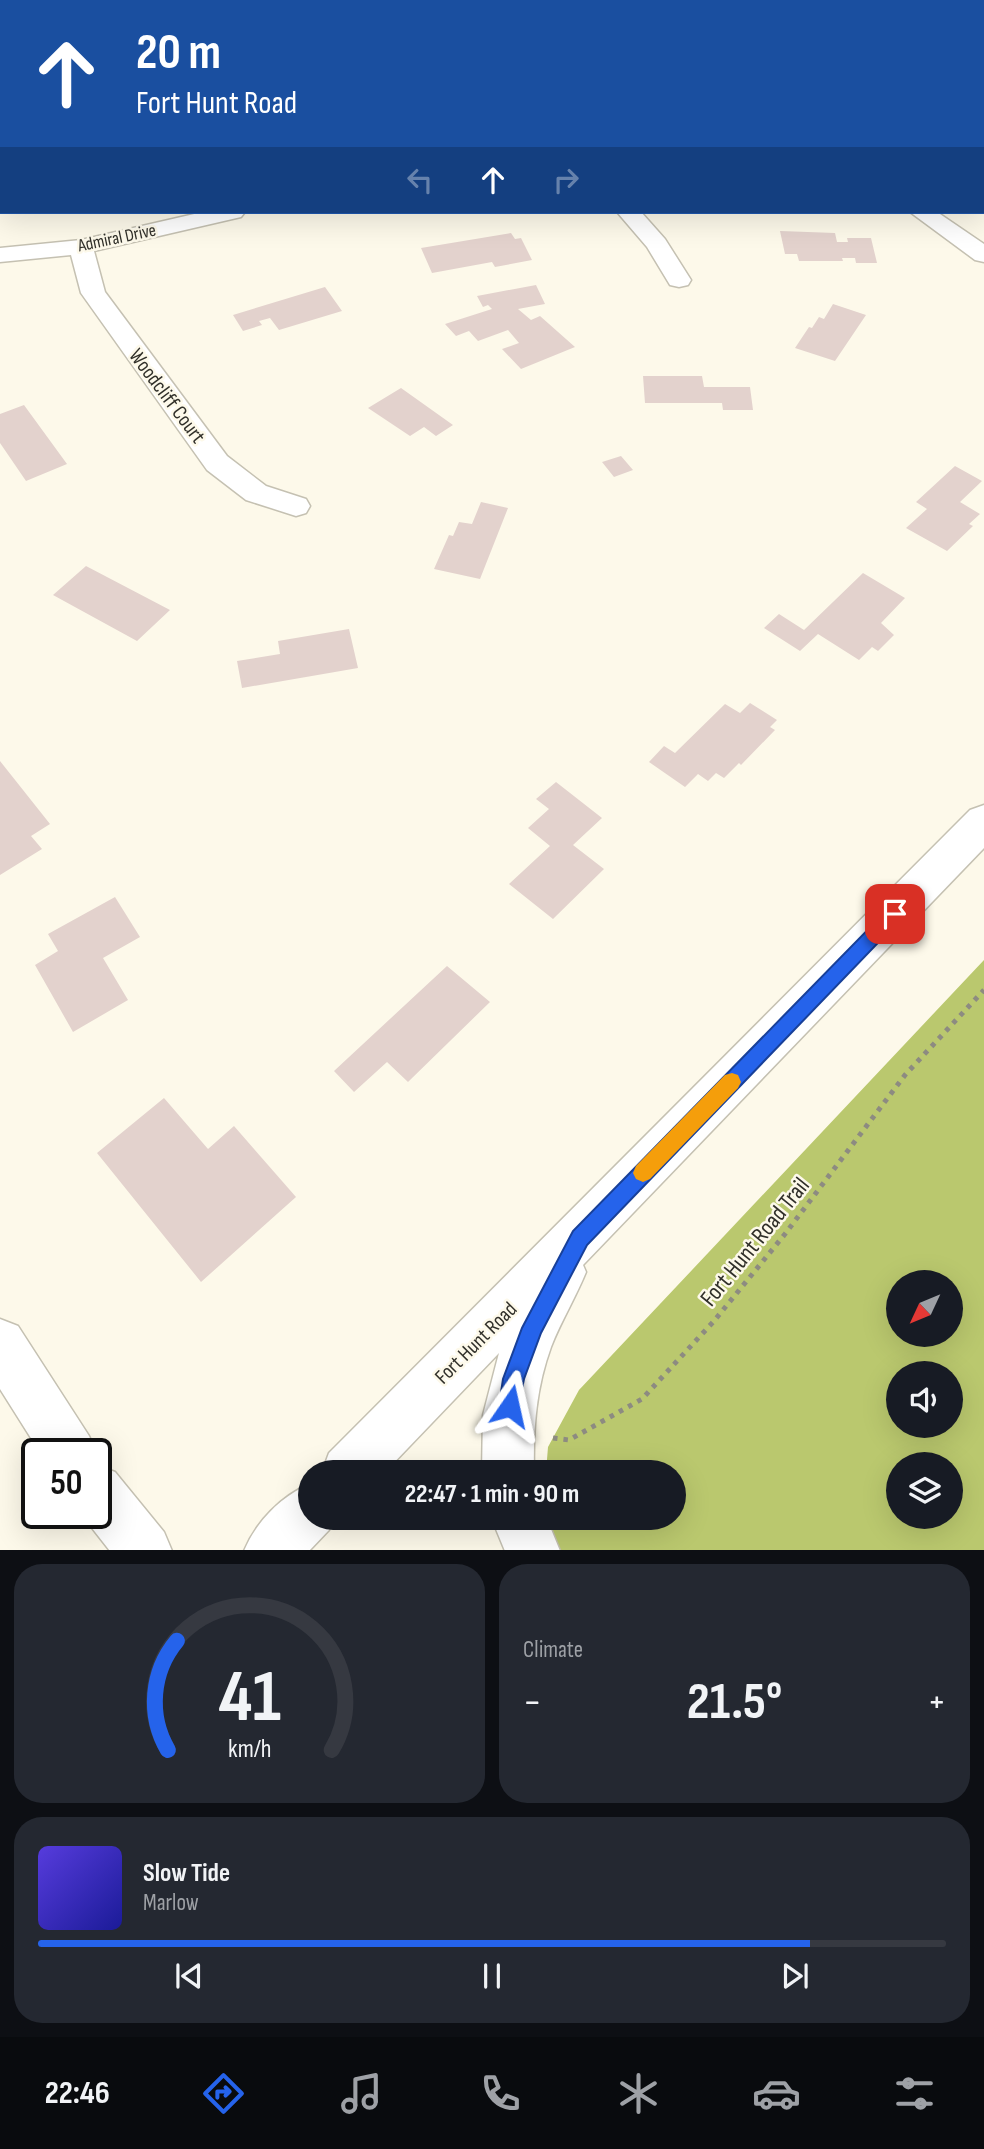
<!DOCTYPE html>
<meta charset="utf-8">
<style>
:root{--surface:#171b24;--page:#242831;--text:#f1f3f6;--muted:#9ea1a6;--line:#363941;--accent:#2563eb}
body{margin:0;font-family:"Sofia Sans Condensed",sans-serif;background:var(--page);color:var(--text);height:100vh;display:flex;flex-direction:column;font-size:26px;white-space:nowrap}
*{box-sizing:border-box;margin:0}
p{font-size:23px;color:var(--muted)}
.icon{flex:none;width:38px;height:38px;fill:none;stroke:currentColor;stroke-width:2;stroke-linecap:round;stroke-linejoin:round}
.map{position:relative;height:1550px;overflow:hidden}
.drawer{display:flex;flex-direction:column;gap:14px;padding:14px;background:#0d0f14;flex:1}
.drawer>*{flex:none}
.hud{position:absolute;left:0px;top:0px;width:985px;height:214px;box-shadow:0 7px 28px #0002;background:#1a4fa0;color:#fff;overflow:hidden}
.needle{width:46px;rotate:226deg}
.tools{position:absolute;left:886px;top:1270px;display:grid;gap:14px}
.tools a{display:grid;place-items:center;width:77px;height:77px;border-radius:50%;background:var(--surface);box-shadow:0 7px 28px #0002;font-size:35px}
.speed{position:absolute;left:21px;top:1438px;display:flex;gap:14px;font-size:35px;font-weight:700;text-align:center}
.speed>*{display:grid;place-content:center;width:91px;height:91px;border-radius:50%;background:var(--surface);box-shadow:0 7px 28px #0002;line-height:1}
.speed .limit{border:4px solid #111;border-radius:10px;background:#fff;color:#111}
.pin{position:absolute;display:grid;place-items:center;width:60px;height:60px;color:#fff;margin:-30px;border-radius:14px;box-shadow:0 4px 10px #0006}
.me{position:absolute;width:77px;margin:-38px;rotate:11deg;stroke-linejoin:round;filter:drop-shadow(0 0 5px #0008)}
.turn{display:flex;align-items:center;gap:24px;height:147px;padding:0 21px;font-size:32px}
.turn .icon{width:91px;height:91px;stroke-width:2.5}
.turn b{display:block;font-size:49px;line-height:60px}
.lanes{display:flex;align-items:center;height:66px;padding:0 21px;background:#0003;justify-content:center;gap:35px;direction:ltr}
.lanes .off{opacity:.35}
.big{font-size:52px;font-weight:700;line-height:1.1}
.drawer .widget{flex:1;display:flex;flex-direction:column;justify-content:center;gap:10px;min-width:0;padding:0 24px;border-radius:28px;background:var(--page)}
.drawer .dial{align-items:center;gap:0}
.dial svg{height:182px;overflow:visible;fill:none;stroke:var(--line);stroke-width:7;stroke-linecap:round;text-anchor:middle}
.dial text{fill:var(--text);stroke:none}
.song{display:flex;align-items:center;gap:21px}
.cover{width:84px;height:84px;border-radius:10px;background:linear-gradient(135deg,hsl(250 70% 55%),hsl(240 70% 35%))}
.played{height:7px;border-radius:4px;background:linear-gradient(90deg,var(--accent) 85%,var(--line) 85%)}
.keys{display:flex;justify-content:space-around;direction:ltr}
.heat{display:flex;justify-content:space-between;align-items:center;font-size:38px;direction:ltr}
.drawer .tiles{flex:1;display:grid;gap:14px;grid-template-columns:1fr 1fr}
.widget:last-child{grid-column:span 2}
.trip{position:absolute;left:298px;top:1460px;width:388px;height:70px;border-radius:35px;background:var(--surface);box-shadow:0 7px 28px #0002;font-weight:700;line-height:70px;text-align:center}
.dock{display:flex;height:112px;justify-content:space-around;align-items:center;background:#090b0e;color:var(--muted)}
.dock .icon{width:49px;height:49px}
.dock .on{color:var(--accent)}
.dock b{font-size:32px;color:var(--text)}
.map>svg:first-child{display:block}
</style>
<div class="map">
<svg width="984" height="1551" viewBox="0 0 984 1551">
<rect width="100%" height="100%" fill="#fdf9ea"/>
<path fill="#bac86e" fill-rule="evenodd" d="M 984,960 L 984,1550 L 559,1550 L 544,1517 L 674,1517 L 674,1472 L 546,1472 L 548,1447 L 579,1390 ZM 898,1283 L 950,1283 L 950,1335 L 898,1335 ZM 898,1374 L 950,1374 L 950,1426 L 898,1426 ZM 898,1465 L 950,1465 L 950,1517 L 898,1517 Z"/>
<path fill="#e3d2cd" d="M 780,231 L 835,233 L 837,242 L 848,242 L 847,238 L 871,238 L 877,263 L 856,263 L 855,258 L 842,258 L 843,261 L 799,261 L 797,254 L 785,254 Z
M 511,233 L 515,239 L 521,238 L 532,260 L 495,267 L 492,262 L 432,273 L 421,248 Z
M 536,285 L 545,304 L 518,309 L 531,320 L 540,316 L 575,347 L 521,369 L 502,349 L 519,343 L 508,330 L 478,341 L 469,331 L 456,336 L 445,324 L 492,309 L 488,305 L 483,307 L 477,296 Z
M 325,287 L 342,311 L 279,330 L 270,318 L 259,321 L 262,325 L 243,331 L 233,315 Z
M 833,304 L 866,315 L 835,361 L 795,348 L 809,327 L 812,328 L 819,317 L 824,319 Z
M 643,376 L 702,376 L 704,387 L 750,387 L 753,410 L 723,410 L 722,403 L 645,403 Z
M 401,388 L 453,425 L 436,436 L 424,427 L 410,436 L 368,408 Z
M 24,405 L 67,464 L 26,481 L 0,443 L 0,414 Z
M 621,456 L 633,470 L 614,477 L 602,462 Z
M 955,466 L 982,481 L 960,502 L 980,514 L 969,524 L 973,526 L 947,551 L 906,528 L 927,509 L 916,502 Z
M 481,502 L 508,508 L 480,579 L 434,569 L 449,535 L 453,536 L 459,522 L 472,524 Z
M 86,566 L 170,610 L 137,641 L 53,595 Z
M 863,573 L 905,598 L 881,623 L 894,635 L 878,651 L 872,647 L 859,660 L 818,634 L 800,651 L 764,628 L 779,614 L 804,630 Z
M 349,629 L 358,668 L 242,688 L 237,661 L 280,654 L 278,641 Z
M 750,703 L 777,720 L 770,727 L 775,730 L 741,765 L 739,763 L 724,778 L 716,773 L 708,781 L 698,774 L 685,787 L 649,762 L 664,746 L 675,753 L 725,704 L 740,713 Z
M 0,761 L 50,824 L 31,836 L 42,849 L 0,875 Z
M 556,782 L 602,818 L 573,845 L 604,869 L 553,919 L 509,884 L 550,846 L 528,828 L 549,809 L 536,799 Z
M 115,897 L 140,937 L 103,958 L 128,1000 L 73,1032 L 35,965 L 58,951 L 48,934 Z
M 447,966 L 490,1002 L 408,1082 L 387,1062 L 354,1092 L 334,1071 Z
M 164,1098 L 208,1149 L 234,1126 L 296,1197 L 201,1282 L 97,1153 Z"/>
<g fill="none" stroke-linecap="round" stroke-linejoin="round">
<defs>
<path id="street" d="M 169,0 L 194,0 L 195,2 L 170,2 Z
M 217,0 L 239,0 L 216,2 Z
M 811,0 L 833,0 L 834,2 L 812,2 Z
M 203,212 L 245,212 L 241,217 L 94,251 L 105,292 L 227,456 L 266,486 L 306,499 L 310,506 L 306,513 L 296,516 L 246,500 L 207,470 L 81,293 L 71,255 L 0,262 L 0,248 L 81,240 Z
M 617,212 L 641,212 L 665,239 L 691,280 L 688,285 L 679,287 L 670,285 L 647,247 Z
M 910,212 L 937,212 L 984,244 L 984,262 L 975,260 Z"/>
<path id="secondary" d="M 984,805 L 984,848 L 583,1265 L 586,1272 C 576,1297 561,1321 551,1347 C 536,1388 533,1429 534,1472 L 482,1472 L 483,1415 L 499,1353 L 385,1472 L 322,1472 L 329,1453 L 970,810 Z
M 0,1319 L 18,1326 L 89,1436 L 97,1454 L 96,1456 L 41,1454 L 0,1389 Z
M 96,1465 L 115,1472 L 164,1532 L 172,1551 L 110,1551 L 81,1514 L 96,1514 Z
M 310,1484 L 310,1517 L 334,1517 L 329,1530 L 309,1551 L 244,1551 C 256,1522 281,1496 310,1484 Z
M 491,1517 L 546,1517 L 560,1551 L 505,1551 Z"/>
</defs>
<use href="#street" stroke="#c5c1b2" stroke-width="3"/>
<use href="#secondary" stroke="#c5c1b2" stroke-width="3"/>
<path stroke="#8d8b81" stroke-width="5" stroke-dasharray="4.5 6" stroke-linecap="butt" d="M 553,1438 L 569,1440 L 642,1399 L 714,1321 L 785,1234 L 905,1075 L 984,990"/>
<use href="#street" fill="#fff" fill-rule="evenodd"/>
<use href="#secondary" fill="#fff" fill-rule="evenodd"/>
</g>
<path fill="#2563eb" stroke="#184099" stroke-width="2" d="M 895,906 L 901,908 L 904,914 L 901,919 L 587,1245 L 541,1333 L 524,1379 L 517,1413 L 510,1416 L 502,1413 L 499,1406 L 503,1379 L 522,1328 L 573,1231 L 889,908 Z"/>
<path fill="#f59e0b" d="M 732,1073 L 738,1075 L 741,1082 L 738,1088 L 650,1179 L 643,1182 L 636,1179 L 633,1173 L 636,1166 L 725,1075 Z"/>
<g text-anchor="middle" dominant-baseline="central" stroke-width="5" stroke-linejoin="round" paint-order="stroke">
<g font-size="18" fill="#31302a" stroke="#fdf9ea">
<text transform="translate(117 238) rotate(-12)">Admiral Drive</text>
</g>
<g font-size="21" fill="#31302a" stroke="#fdf9ea">
<text transform="translate(167 396) rotate(53)">Woodcliff Court</text>
<text transform="translate(476 1343) rotate(-45)">Fort Hunt Road</text>
</g>
<g font-size="24" fill="#31302a" stroke="#fdf9ea">
<text transform="translate(755 1242) rotate(-51)">Fort Hunt Road Trail</text>
</g>
</g>
</svg>
<div class="tools">
<a><svg class="needle" viewBox="-14 -14 28 28"><path d="M0-13l5 13h-10z" fill="#e53935"/><path d="M0 13l5-13h-10z" fill="#9ea1a6"/></svg></a>
<a><svg class="icon" aria-label="sound" viewBox="0 0 24 24"><path d="M4 9h4l5-4v14l-5-4H4zM17 9q2 3 0 6"/></svg></a>
<a><svg class="icon" aria-label="layers" viewBox="0 0 24 24"><path d="M12 4l9 5-9 5-9-5zM3 14l9 5 9-5"/></svg></a>
</div>
<div class="speed"><div class="limit">50</div></div>
<div class="pin" style="left:895px;top:914px;background:#d93025"><svg class="icon" aria-label="arrive" viewBox="0 0 24 24"><path d="M6 21V4h12l-3 4 3 4H6"/></svg></div>
<svg class="me" style="left:510px;top:1406px" viewBox="-20 -20 40 40"><path d="M0-17L14 15 0 8-14 15z" fill="#2563eb" stroke="#fff" stroke-width="4"/></svg>
<div class="trip">22:47 · 1 min · 90 m</div>
<div class="hud">
<div class="turn"><svg class="icon" aria-label="ahead" viewBox="0 0 24 24"><path d="M12 20V5M6 11l6-6 6 6"/></svg><div><b>20 m</b>Fort Hunt Road</div></div>
<div class="lanes"><svg class="icon off" aria-label="left" viewBox="0 0 24 24"><path d="M17 20v-9H6M10 6l-5 5 5 5"/></svg><svg class="icon" aria-label="ahead" viewBox="0 0 24 24"><path d="M12 20V5M6 11l6-6 6 6"/></svg><svg class="icon off" aria-label="right" viewBox="0 0 24 24"><path d="M7 20v-9h11M14 6l5 5-5 5"/></svg></div>
</div>
</div>
<section class="drawer">
<div class="tiles">
<div class="widget dial"><svg viewBox="0 0 100 80">
<path d="M14 69A42 42 0 1 1 86 69"/>
<path d="M14 69A42 42 0 0 1 18 21" stroke="#2563eb"/>
<text x="50" y="56" font-size="32" font-weight="700">41</text>
<text x="50" y="72" font-size="11">km/h</text>
</svg></div>
<div class="widget"><p>Climate</p>
<div class="heat"><a>−</a><b class="big">21.5°</b><a>+</a></div>
</div>
<div class="widget">
<div class="song"><i class="cover"></i><div><b>Slow Tide</b><p>Marlow</p></div></div>
<div class="played"></div>
<div class="keys"><svg class="icon" aria-label="previous" viewBox="0 0 24 24"><path d="M18 5L8 12l10 7zM5 5v14"/></svg><svg class="icon" aria-label="pause" viewBox="0 0 24 24"><path d="M8 5v14M16 5v14"/></svg><svg class="icon" aria-label="next" viewBox="0 0 24 24"><path d="M6 5l10 7-10 7zM19 5v14"/></svg></div>
</div>
</div>
</section>
<nav class="dock">
<b>22:46</b>
<svg class="icon on" aria-label="directions" viewBox="0 0 24 24"><path d="M12 3l9 9-9 9-9-9zM9 14v-3h6M13 9l2 2-2 2"/></svg>
<svg class="icon" aria-label="music" viewBox="0 0 24 24"><path d="M9 18V5l10-2v13"/><circle cx="6" cy="18" r="3"/><circle cx="16" cy="16" r="3"/></svg>
<svg class="icon" aria-label="phone" viewBox="0 0 24 24"><path d="M5 4h4l2 5-3 2q2 4 5 5l2-3 5 2v4C11 20 4 13 5 4z"/></svg>
<svg class="icon" aria-label="climate" viewBox="0 0 24 24"><path d="M12 3v18M4 7l16 10M4 17L20 7"/></svg>
<svg class="icon" aria-label="car" viewBox="0 0 24 24"><path d="M5 17H2v-5l4-1 3-4h7l3 4 3 1v5h-3M9 17h6M6 11h13"/><circle cx="7" cy="17" r="2"/><circle cx="17" cy="17" r="2"/></svg>
<svg class="icon" aria-label="filters" viewBox="0 0 24 24"><path d="M4 7h16M4 17h16"/><circle cx="9" cy="7" r="2"/><circle cx="15" cy="17" r="2"/></svg>
</nav>
